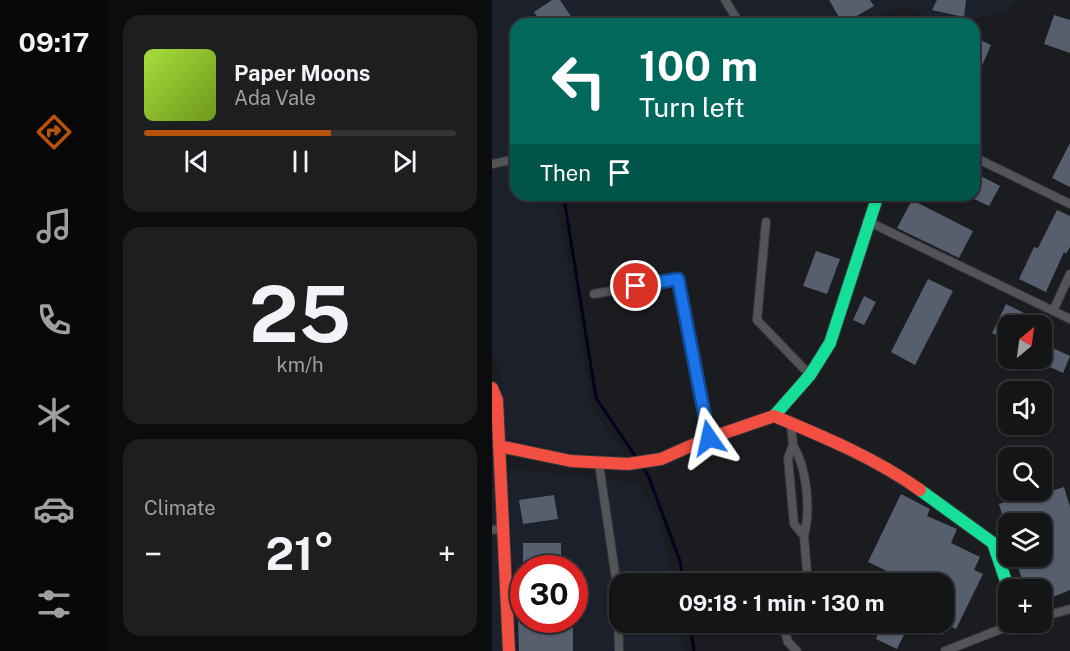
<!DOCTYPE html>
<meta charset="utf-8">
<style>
:root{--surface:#141517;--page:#1d1e20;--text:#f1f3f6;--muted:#9d9fa1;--line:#333436;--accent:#b45309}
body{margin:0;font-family:"Public Sans",sans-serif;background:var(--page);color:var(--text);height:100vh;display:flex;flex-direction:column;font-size:22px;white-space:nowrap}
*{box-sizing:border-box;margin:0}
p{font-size:20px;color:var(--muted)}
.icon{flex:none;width:33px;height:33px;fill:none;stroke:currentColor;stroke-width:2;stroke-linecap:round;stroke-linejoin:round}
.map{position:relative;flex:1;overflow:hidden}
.details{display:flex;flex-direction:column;gap:15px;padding:15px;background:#0b0c0d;width:384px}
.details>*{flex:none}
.guide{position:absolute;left:18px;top:18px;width:470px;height:183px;border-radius:18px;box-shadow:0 2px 4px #0004,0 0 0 2px var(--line);background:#00695c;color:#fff;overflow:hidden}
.needle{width:39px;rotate:29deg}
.buttons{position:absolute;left:506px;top:315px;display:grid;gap:12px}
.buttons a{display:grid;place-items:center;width:54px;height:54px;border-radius:12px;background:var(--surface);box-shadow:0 2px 4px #0004,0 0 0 2px var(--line);font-size:30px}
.speed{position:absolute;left:18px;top:555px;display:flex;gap:12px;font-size:30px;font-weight:700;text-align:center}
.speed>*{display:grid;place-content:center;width:78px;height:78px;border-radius:50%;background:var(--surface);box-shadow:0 2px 4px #0004,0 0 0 2px var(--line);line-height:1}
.speed .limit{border:9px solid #d22;background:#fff;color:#111}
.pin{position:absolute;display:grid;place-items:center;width:51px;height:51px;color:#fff;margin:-26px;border:3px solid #fff;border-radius:50%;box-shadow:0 2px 6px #0007}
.me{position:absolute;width:66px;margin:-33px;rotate:349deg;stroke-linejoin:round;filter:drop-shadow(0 0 4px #0008)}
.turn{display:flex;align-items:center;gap:21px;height:126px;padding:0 30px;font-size:27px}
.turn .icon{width:78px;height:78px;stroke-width:2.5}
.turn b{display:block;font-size:42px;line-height:51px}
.then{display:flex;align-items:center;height:57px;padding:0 30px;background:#0003;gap:12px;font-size:22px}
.big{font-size:45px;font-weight:700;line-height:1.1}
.details .widget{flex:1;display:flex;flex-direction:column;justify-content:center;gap:9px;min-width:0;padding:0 21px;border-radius:18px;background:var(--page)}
.details .dial{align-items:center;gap:0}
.dial b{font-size:78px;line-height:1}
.song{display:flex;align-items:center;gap:18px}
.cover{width:72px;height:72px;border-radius:9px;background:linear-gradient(135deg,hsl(80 70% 55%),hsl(80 70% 35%))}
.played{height:6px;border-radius:3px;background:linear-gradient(90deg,var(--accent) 60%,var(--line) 60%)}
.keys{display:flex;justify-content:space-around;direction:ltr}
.heat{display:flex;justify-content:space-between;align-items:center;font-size:33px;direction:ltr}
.trip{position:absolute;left:117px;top:573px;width:345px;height:60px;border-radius:18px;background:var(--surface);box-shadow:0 2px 4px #0004,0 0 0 2px var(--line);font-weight:700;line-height:60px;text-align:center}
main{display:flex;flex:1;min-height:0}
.menu{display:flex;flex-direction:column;width:108px;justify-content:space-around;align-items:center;background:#080809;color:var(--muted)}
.menu .icon{width:42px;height:42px}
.menu .active{color:var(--accent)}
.menu b{font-size:27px;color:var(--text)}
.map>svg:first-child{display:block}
</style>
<main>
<nav class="menu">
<b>09:17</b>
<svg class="icon active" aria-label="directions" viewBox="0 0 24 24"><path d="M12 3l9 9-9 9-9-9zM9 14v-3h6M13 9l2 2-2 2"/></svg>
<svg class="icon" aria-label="music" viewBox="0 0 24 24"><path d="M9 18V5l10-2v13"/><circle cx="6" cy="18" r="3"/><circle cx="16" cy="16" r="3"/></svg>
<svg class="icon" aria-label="phone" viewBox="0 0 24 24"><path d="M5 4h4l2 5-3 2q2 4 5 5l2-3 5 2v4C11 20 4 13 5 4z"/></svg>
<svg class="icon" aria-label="climate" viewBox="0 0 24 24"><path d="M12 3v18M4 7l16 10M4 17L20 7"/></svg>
<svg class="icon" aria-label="car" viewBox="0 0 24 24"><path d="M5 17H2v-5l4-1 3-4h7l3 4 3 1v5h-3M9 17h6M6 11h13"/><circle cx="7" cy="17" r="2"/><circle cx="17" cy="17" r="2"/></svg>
<svg class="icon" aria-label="filters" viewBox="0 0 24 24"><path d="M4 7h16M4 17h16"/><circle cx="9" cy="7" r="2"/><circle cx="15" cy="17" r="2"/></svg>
</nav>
<section class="details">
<div class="widget">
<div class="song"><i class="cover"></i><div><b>Paper Moons</b><p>Ada Vale</p></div></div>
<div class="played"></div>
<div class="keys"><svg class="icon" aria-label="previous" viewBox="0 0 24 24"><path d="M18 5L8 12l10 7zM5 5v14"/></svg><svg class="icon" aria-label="pause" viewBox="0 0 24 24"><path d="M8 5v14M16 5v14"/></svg><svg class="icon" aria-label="next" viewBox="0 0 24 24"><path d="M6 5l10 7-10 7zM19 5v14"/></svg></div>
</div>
<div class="widget dial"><b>25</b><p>km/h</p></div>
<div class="widget"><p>Climate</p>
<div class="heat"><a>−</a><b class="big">21°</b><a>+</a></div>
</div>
</section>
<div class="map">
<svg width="578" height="651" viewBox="0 0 578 651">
<rect width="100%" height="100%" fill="#1a1c1f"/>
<path fill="#1b202b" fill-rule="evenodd" d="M 0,0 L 525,0 L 511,13 L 453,24 L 416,8 L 393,12 L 368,24 L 24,24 L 24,195 L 64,195 L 100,409 L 133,455 L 72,452 L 14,437 L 8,369 L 0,355 Z
M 0,412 L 12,651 L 0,651 Z
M 16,468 L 145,483 L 168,521 L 181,583 L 128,584 L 128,622 L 189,623 L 192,651 L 25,651 ZM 32,568 L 82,568 L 82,620 L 32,620 Z"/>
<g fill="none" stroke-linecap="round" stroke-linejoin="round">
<path stroke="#02031d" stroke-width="3" d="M 72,198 L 104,398 L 146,460
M 149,465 L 156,475 L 188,561 L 192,584
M 198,622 L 202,651"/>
</g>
<path fill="#575f6f" d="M 60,0 L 68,0 L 84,24 L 50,24 L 42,12 Z
M 337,0 L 378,0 L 382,6 L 351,24 Z
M 445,0 L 474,0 L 472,17 L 440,10 Z
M 562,15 L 578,20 L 578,53 L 552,44 Z
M 482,37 L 499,45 L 482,84 Z
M 578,143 L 578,187 L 560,178 Z
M 489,176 L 508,186 L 497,206 L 478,197 L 482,195 Z
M 420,200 L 481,231 L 467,258 L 405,228 Z
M 565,210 L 578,216 L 578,247 L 574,254 L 572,252 L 554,292 L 527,279 L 542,247 L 546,248 Z
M 324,251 L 348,259 L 335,294 L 311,286 Z
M 436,279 L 461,291 L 423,365 L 399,352 Z
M 372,296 L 384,302 L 372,325 L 361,320 Z
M 514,304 L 558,326 L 513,326 L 516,327 L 516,341 L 500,333 Z
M 552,344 L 578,356 L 571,373 L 549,363 Z
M 572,487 L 578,507 L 578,590 L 549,602 L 549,590 L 533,590 L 523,556 L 549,556 L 549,524 L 513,524 L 507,504 L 532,496 L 533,499 Z
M 409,494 L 438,509 L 435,516 L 465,529 L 459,543 L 488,557 L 482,570 L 491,574 L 464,629 L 456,625 L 451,635 L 424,622 L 452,622 L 452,584 L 422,584 L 376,562 Z
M 62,495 L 66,519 L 31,524 L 27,500 Z
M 31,543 L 69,543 L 69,568 L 31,568 Z
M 26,620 L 81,620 L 81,651 L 27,651 Z
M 391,622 L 418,622 L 405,649 L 384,639 Z"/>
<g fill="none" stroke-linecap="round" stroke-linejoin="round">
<defs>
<path id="street" d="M 233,0 L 248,24
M 482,157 L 578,204
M 0,164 L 24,159
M 375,221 L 578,319
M 274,222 L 265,320 L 318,375
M 102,294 L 186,279 L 217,438
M 561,311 L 578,274
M 299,423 L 301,445 L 296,458 L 302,524 L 312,536 L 316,584
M 301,445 C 315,468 319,509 312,536
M 107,464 L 126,593 L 127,651
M 0,530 L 11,528
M 549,617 L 578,609
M 290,622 L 296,642 L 305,651
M 453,651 L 527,622"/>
<path id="fast" d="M 282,416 L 318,375 L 338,343 L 386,195
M 428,490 L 501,543 L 517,590"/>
<path id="jam" d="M 0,388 L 5,400 L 17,651
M 7,446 L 79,461 L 136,464 L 169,459 L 212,440 L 282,416 C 332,437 383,458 428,490"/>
</defs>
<use href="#street" stroke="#35373a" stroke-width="10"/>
<use href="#fast" stroke="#35373a" stroke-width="14"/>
<use href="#jam" stroke="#35373a" stroke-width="14"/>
<use href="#street" stroke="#535457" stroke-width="8"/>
<use href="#fast" stroke="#16e098" stroke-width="12"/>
<use href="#jam" stroke="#f24e42" stroke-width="12"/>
</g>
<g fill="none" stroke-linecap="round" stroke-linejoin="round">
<defs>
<path id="route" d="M 144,286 L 186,279 L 217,438"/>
</defs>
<use href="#route" stroke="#114b97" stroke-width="15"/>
<use href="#route" stroke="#1a73e8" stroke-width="10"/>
</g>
</svg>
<div class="buttons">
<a><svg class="needle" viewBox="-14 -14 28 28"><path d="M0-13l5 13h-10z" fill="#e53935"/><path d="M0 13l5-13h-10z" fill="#9d9fa1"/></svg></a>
<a><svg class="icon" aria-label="sound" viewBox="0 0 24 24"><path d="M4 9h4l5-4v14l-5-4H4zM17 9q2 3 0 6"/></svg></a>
<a><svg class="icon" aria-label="search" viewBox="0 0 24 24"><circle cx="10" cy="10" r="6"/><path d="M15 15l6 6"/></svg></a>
<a><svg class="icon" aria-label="layers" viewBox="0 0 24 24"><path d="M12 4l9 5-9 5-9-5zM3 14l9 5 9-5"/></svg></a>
<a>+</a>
</div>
<div class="speed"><div class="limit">30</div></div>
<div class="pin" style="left:144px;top:286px;background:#d93025"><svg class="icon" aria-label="arrive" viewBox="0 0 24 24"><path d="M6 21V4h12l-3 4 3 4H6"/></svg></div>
<svg class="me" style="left:217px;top:438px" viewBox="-20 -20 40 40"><path d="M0-17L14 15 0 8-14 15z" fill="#1a73e8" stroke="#fff" stroke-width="4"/></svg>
<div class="trip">09:18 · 1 min · 130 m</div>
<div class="guide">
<div class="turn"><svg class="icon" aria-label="left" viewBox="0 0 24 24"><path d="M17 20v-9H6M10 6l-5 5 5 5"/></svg><div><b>100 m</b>Turn left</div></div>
<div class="then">Then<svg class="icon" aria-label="arrive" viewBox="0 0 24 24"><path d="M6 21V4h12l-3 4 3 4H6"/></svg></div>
</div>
</div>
</main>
